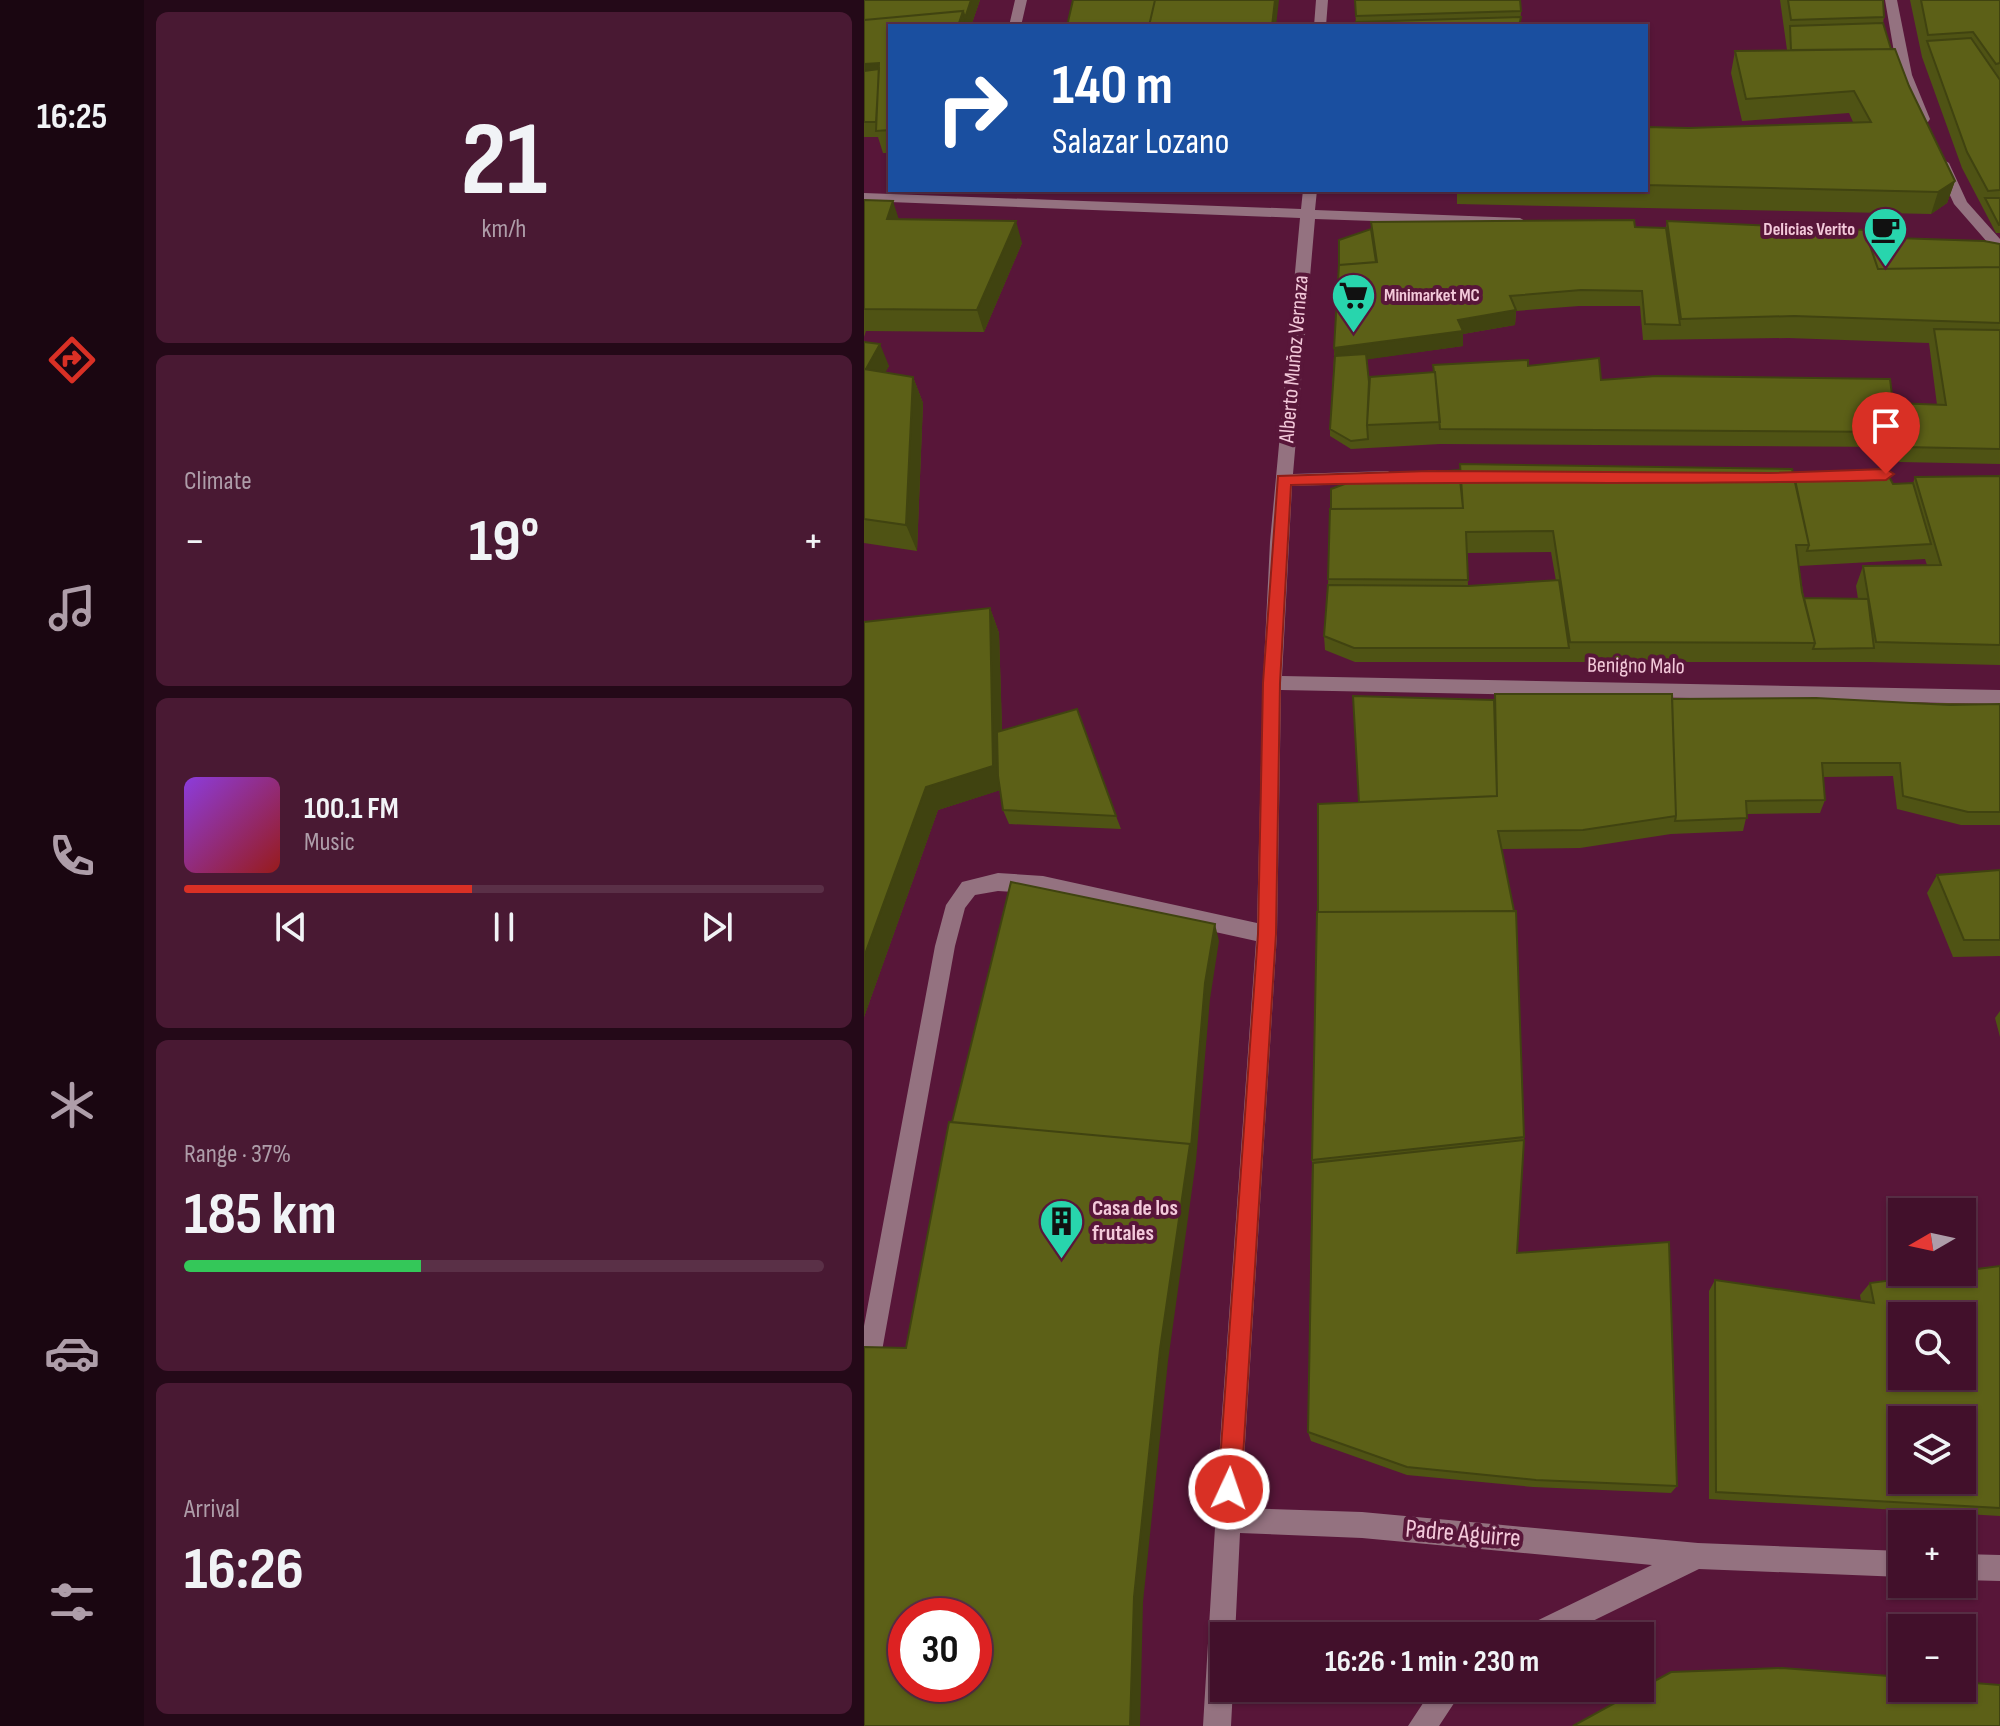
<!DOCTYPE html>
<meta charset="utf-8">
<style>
:root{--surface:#42102b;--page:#491933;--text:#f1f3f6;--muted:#ae9da9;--line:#5a3047;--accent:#d93025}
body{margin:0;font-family:"Sofia Sans Condensed",sans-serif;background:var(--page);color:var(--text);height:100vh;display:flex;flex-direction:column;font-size:30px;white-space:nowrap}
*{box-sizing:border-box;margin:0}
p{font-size:26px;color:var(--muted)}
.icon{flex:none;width:44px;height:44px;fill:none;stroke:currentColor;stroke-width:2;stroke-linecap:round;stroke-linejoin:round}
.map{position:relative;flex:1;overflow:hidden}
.sheet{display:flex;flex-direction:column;gap:12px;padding:12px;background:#240918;width:720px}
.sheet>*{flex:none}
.banner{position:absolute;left:24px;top:24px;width:760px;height:168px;border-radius:0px;box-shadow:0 2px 6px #0004,0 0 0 2px var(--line);background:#1a4fa0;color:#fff;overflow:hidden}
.needle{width:52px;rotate:261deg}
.buttons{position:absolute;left:1024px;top:1198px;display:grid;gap:16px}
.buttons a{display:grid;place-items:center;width:88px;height:88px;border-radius:0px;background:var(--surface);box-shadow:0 2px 6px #0004,0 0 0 2px var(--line);font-size:40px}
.speed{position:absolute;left:24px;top:1598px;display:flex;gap:16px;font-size:40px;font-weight:700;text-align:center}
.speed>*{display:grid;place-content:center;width:104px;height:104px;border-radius:50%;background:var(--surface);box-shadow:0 2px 6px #0004,0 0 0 2px var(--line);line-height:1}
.speed .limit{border:12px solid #d22;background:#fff;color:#111}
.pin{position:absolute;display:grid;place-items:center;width:68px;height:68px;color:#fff;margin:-82px -34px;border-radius:50% 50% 50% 0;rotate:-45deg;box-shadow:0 0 8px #0007}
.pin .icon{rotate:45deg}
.me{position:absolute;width:88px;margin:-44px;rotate:3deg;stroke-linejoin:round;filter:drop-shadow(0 0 6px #0008)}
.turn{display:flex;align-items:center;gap:28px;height:168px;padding:0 32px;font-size:36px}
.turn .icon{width:104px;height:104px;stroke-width:2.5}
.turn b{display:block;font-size:56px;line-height:68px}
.big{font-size:60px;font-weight:700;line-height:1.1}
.sheet .card{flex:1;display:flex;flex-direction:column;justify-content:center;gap:12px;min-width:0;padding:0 28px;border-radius:12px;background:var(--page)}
.sheet .dial{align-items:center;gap:0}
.dial b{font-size:104px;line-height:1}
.song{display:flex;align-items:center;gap:24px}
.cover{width:96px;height:96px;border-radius:12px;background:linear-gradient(135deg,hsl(270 70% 55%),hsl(0 70% 35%))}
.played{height:8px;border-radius:4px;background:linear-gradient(90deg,var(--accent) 45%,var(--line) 45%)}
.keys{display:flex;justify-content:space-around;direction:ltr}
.heat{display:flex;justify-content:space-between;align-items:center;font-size:44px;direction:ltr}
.charge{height:12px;border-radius:6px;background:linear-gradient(90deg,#34c759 37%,var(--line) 0)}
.trip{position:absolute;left:346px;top:1622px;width:444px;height:80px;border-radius:0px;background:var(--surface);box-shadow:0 2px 6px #0004,0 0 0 2px var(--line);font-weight:700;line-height:80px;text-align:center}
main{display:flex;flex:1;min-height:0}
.menu{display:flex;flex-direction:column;width:144px;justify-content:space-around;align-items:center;background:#1a0611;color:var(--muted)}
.menu .icon{width:56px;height:56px}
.menu .on{color:var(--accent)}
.menu b{font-size:36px;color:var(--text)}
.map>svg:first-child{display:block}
</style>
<main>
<nav class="menu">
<b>16:25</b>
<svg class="icon on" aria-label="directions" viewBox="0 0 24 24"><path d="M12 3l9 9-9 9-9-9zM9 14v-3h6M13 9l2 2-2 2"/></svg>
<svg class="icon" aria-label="music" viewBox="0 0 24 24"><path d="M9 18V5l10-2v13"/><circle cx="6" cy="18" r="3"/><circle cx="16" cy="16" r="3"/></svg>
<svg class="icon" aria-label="phone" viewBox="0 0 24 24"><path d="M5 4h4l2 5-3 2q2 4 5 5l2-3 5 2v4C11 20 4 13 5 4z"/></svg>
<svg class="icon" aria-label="climate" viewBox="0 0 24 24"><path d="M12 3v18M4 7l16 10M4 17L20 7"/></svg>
<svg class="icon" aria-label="car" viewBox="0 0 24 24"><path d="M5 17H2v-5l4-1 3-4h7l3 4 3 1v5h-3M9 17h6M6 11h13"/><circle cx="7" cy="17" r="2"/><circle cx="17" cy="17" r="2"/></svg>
<svg class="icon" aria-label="filters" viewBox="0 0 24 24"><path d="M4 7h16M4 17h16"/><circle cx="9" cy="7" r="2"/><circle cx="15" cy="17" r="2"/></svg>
</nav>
<section class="sheet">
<div class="card dial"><b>21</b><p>km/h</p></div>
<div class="card"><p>Climate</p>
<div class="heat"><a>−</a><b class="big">19°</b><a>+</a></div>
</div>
<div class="card">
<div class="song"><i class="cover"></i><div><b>100.1 FM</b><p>Music</p></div></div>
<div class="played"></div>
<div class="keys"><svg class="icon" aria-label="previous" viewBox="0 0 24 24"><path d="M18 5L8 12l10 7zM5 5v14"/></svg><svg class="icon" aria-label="pause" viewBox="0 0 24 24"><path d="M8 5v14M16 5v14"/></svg><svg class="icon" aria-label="next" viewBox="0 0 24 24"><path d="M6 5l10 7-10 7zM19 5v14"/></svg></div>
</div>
<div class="card"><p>Range · 37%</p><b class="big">185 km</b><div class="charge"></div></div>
<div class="card"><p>Arrival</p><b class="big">16:26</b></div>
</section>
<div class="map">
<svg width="1136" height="1726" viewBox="0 0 1136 1726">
<rect width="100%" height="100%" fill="#581639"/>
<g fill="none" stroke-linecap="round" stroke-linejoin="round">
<path fill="#947280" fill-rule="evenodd" d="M 151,0 L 163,0 L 157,26 L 145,26 Z
M 452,0 L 464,0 L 462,26 L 450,26 Z
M 1021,0 L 1033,0 L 1048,75 L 1066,119 L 1064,122 L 1052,119 L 1034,75 Z
M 1078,159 L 1085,163 L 1103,202 L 1136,239 L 1136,253 L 1131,251 L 1090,204 L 1071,163 Z
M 439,190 L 453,190 L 451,210 L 656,218 L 663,222 L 656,226 L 451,219 L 429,474 L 524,471 L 532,477 L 524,483 L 428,486 L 418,676 L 1136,690 L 1136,704 L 417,690 L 413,934 L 377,1508 L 498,1512 L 834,1543 L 1038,1551 L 1038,1577 L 835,1569 L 698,1636 L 656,1636 L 660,1627 L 788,1565 L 498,1538 L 376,1533 L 371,1636 L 360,1636 L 360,1688 L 369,1688 L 367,1726 L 339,1726 L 357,1428 L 392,941 L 179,894 L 134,891 L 111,895 L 101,908 L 91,946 L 18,1351 L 9,1354 L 0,1351 L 0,1326 L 71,946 L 82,905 L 98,882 L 134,873 L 179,876 L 393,923 L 399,683 L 406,542 L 436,218 L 0,201 L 0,193 L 437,209 Z
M 1098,1554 L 1136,1555 L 1136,1581 L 1098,1580 Z
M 569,1688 L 600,1688 L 575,1726 L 544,1726 Z"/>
</g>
<path fill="#4f5314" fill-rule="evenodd" d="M 0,0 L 116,0 L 107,26 L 26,26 L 26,153 L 19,153 L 14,137 L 0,137 Z
M 491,0 L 657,11 L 656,26 L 492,26 Z
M 916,0 L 1019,0 L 1020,17 L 1019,23 L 1027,49 L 1091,181 L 1083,203 L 1067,214 L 593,204 L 593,190 L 782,190 L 782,127 L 825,128 L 989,122 L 985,113 L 878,121 L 867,73 L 871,51 L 923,50 Z
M 1046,0 L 1136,0 L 1136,233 L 1132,233 L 1098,168 L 1058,57 Z
M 0,200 L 35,219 L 158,243 L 120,332 L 2,331 L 0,337 Z
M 803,221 L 1003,237 L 1136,244 L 1136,464 L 1035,462 L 1031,447 L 576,444 L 487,449 L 466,436 L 466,429 L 475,265 L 507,229 L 507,222 L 802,228 ZM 715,306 L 776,306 L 779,340 L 924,338 L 1065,343 L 1073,405 L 1029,403 L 737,380 L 664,366 L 569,365 L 569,372 L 505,382 L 503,359 L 599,346 L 599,334 L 651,325 L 652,311 Z
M 0,342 L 25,366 L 21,372 L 49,377 L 59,403 L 53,551 L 0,543 Z
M 930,475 L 1029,484 L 1049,483 L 1051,477 L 1136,476 L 1136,665 L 1005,662 L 491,662 L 461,650 L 460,636 L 464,585 L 467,509 ZM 687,552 L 692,581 L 604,586 L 603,553 ZM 1061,559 L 1063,565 L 999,566 L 992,586 L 994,599 L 940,598 L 935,566 Z
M 126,608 L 135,633 L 138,731 L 252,816 L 257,829 L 145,824 L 139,810 L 136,790 L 74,810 L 0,1017 L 0,622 Z
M 808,699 L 1136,704 L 1136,825 L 1097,825 L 1033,809 L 1029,776 L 959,777 L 961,800 L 956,813 L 883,814 L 879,831 L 807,834 L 716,848 L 638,849 L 660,1137 L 653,1253 L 813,1486 L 807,1493 L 669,1487 L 543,1475 L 447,1441 L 444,1432 L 448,1160 L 495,802 L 630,700 Z
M 1136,870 L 1136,956 L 1089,957 L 1063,893 L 1073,875 Z
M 1136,1011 L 1136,1037 L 1131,1018 Z
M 1136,1266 L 1136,1516 L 845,1499 L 845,1291 L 851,1280 L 997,1301 L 996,1295 L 1006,1283 Z"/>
<path fill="#404310" d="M 107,0 L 116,0 L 107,26 L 103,26 L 101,18 Z
M 411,0 L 415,0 L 412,26 L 408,26 Z
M 99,11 L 103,26 L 94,26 Z
M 15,63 L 18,131 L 0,87 L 0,64 Z
M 1091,181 L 1083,203 L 1067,214 L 1074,192 Z
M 29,201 L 36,223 L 23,219 Z
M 152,221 L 158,243 L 120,332 L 113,310 Z
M 652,310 L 651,325 L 599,334 L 599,346 L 471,364 L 470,348 L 594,320 Z
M 16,344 L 25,366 L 9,395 L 0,374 Z
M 49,377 L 59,403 L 53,551 L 42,525 Z
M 126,608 L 135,633 L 140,789 L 74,810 L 0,1017 L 0,957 Z
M 351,924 L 355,941 L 346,999 L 332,1161 L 304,1361 L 279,1602 L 276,1726 L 266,1726 L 270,1597 L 296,1349 L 326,1144 L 341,983 Z"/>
<path fill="#5c6017" stroke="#404310" stroke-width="2" fill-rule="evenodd" d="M 0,0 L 107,0 L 101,18 L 99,11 L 0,20 Z
M 209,0 L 291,0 L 285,26 L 203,26 Z
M 291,0 L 411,0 L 408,26 L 285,26 Z
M 491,0 L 656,0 L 657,11 L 492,16 Z
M 924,0 L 1019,0 L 1020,17 L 927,20 Z
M 1057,0 L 1136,0 L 1136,63 L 1132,64 L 1109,32 L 1064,35 Z
M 99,11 L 94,26 L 26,26 L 26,130 L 12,131 L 15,63 L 0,64 L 0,20 Z
M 657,17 L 655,26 L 492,26 L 492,22 Z
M 1019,23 L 1027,49 L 927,50 L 926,26 Z
M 1107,38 L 1136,80 L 1136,190 L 1124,191 L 1103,152 L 1063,41 Z
M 1031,49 L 1045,86 L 1091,181 L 1074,192 L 782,185 L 782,127 L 825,128 L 1007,122 L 990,91 L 882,99 L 871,51 Z
M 15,69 L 12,122 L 0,122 L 0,71 Z
M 1121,198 L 1136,198 L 1136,225 L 1135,225 Z
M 0,200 L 29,201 L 23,219 L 152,221 L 113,310 L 0,309 Z
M 770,220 L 771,227 L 802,228 L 816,325 L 781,324 L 778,291 L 717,290 L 646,296 L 652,310 L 594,320 L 599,331 L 470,348 L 475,265 L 513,262 L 507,222 Z
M 803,221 L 1001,230 L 1014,269 L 1136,267 L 1136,323 L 930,316 L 817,319 Z
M 507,229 L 512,262 L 475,265 L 475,240 Z
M 1003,237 L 1120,241 L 1136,244 L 1136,267 L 1014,269 Z
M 1070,329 L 1136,330 L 1136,449 L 1040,447 L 1036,432 L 576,429 L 571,372 L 570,372 L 569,365 L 664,360 L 664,366 L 735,358 L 737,380 L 792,376 L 1026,379 L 1029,403 L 1082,405 Z
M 0,342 L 16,344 L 2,369 L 0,369 Z
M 502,354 L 505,382 L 503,425 L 504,439 L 487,441 L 466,429 L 471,356 Z
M 0,369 L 49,377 L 42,525 L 0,519 Z
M 571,372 L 576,422 L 503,425 L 506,377 Z
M 596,464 L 928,469 L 945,545 L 932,545 L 938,592 L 951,643 L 706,642 L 689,531 L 602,532 L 604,580 L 464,579 L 466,509 L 599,508 Z
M 1021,469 L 1029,484 L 1049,483 L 1067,544 L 943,551 L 945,545 L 930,475 Z
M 595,470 L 599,508 L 467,509 L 467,489 L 497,478 Z
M 1136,476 L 1136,645 L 1012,642 L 999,566 L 1077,565 L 1051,477 Z
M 695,580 L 705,648 L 490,648 L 460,636 L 464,585 L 604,586 Z
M 940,598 L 1004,599 L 1010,648 L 949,649 L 951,643 Z
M 126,608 L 129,766 L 62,787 L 0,957 L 0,622 Z
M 631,694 L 808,694 L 812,816 L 719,830 L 634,831 L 650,911 L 454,912 L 454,804 L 633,796 Z
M 489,696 L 630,700 L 633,796 L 495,802 Z
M 952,698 L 1086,705 L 1136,704 L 1136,812 L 1104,812 L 1039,796 L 1036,763 L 958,763 L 961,800 L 882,801 L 883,818 L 811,821 L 812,816 L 808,699 Z
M 213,709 L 252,816 L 139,810 L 134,776 L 133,732 Z
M 1136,870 L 1136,940 L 1100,940 L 1073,875 Z
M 147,882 L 351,924 L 341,983 L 327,1147 L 326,1144 L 88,1122 Z
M 652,911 L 660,1137 L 448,1160 L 453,912 Z
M 85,1122 L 326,1144 L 296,1349 L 270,1597 L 266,1726 L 0,1726 L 0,1347 L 42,1348 ZM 42,1616 L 110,1616 L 110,1684 L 42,1684 Z
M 660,1140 L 653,1253 L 805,1242 L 813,1486 L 672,1480 L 543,1467 L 444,1432 L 449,1163 Z
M 1136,1266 L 1136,1508 L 852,1492 L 851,1280 L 1010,1303 L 1006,1283 ZM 1038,1316 L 1098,1316 L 1098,1376 L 1038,1376 ZM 1038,1420 L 1098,1420 L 1098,1480 L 1038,1480 Z
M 918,1668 L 1038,1677 L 1038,1688 L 1098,1688 L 1098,1682 L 1136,1685 L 1136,1726 L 709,1726 L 807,1672 Z"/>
<path fill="#d93025" stroke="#8d1f18" stroke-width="2" d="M 1022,469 L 1030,474 L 1022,480 C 824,486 626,480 427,485 L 416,683 L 412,934 L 377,1489 L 374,1497 L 365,1501 L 357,1497 L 354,1489 L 394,934 L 399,683 L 414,476 L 565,471 L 906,473 Z"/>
<defs>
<symbol id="cafe-pin" viewBox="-11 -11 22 30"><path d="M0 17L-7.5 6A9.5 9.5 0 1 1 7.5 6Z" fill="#28d5ad" stroke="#581639"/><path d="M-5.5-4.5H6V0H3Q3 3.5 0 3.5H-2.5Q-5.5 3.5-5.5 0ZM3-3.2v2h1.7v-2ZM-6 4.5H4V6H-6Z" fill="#111"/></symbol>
<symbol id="supermarket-pin" viewBox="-11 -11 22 30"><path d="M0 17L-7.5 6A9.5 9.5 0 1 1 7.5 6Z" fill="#28d5ad" stroke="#581639"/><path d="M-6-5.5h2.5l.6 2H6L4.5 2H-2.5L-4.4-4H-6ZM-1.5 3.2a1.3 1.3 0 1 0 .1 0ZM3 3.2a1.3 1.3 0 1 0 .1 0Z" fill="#111"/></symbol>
<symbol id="building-pin" viewBox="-11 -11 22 30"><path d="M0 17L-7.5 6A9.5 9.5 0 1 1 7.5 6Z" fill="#28d5ad" stroke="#581639"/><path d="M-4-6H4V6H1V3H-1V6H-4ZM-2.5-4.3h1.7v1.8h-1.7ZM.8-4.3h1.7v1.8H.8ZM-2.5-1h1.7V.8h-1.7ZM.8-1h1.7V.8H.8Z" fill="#111"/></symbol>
</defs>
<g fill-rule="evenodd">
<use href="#cafe-pin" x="996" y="204" width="51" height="69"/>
<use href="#supermarket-pin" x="464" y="270" width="51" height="69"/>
<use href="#building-pin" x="172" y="1196" width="51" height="69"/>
</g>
<g text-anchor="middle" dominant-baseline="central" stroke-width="8" stroke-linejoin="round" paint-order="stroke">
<g font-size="18" font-weight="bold" fill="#f3c9da" stroke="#581639" text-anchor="end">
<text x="991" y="229">Delicias Verito</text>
<text x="520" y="295" text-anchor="start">Minimarket MC</text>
</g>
<g font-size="22" fill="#f3c9da" stroke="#581639">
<text transform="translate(430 359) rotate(-85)">Alberto Muñoz Vernaza</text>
<text transform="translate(772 666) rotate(1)">Benigno Malo</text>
</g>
<g font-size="22" font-weight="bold" fill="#f3c9da" stroke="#581639" text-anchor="start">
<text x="228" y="1208">Casa de los<tspan x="228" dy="25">frutales</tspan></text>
</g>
<g font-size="26" fill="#f3c9da" stroke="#581639">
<text transform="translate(599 1534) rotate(5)">Padre Aguirre</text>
</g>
</g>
</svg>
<div class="buttons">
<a><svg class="needle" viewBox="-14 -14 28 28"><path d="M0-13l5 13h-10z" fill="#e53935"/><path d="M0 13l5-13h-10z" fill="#ae9da9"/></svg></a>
<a><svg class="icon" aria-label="search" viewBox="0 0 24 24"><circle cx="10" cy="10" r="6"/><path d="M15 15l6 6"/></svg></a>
<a><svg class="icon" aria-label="layers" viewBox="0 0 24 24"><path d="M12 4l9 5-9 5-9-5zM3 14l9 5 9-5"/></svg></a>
<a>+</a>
<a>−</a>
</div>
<div class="speed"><div class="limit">30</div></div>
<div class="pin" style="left:1022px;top:474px;background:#d93025"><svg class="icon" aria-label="arrive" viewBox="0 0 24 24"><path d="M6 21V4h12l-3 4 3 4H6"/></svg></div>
<svg class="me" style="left:365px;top:1489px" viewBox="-20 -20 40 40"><circle r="17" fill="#d93025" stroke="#fff" stroke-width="3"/><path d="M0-11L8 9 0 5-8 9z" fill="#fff"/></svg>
<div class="trip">16:26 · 1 min · 230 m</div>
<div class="banner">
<div class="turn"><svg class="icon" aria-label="right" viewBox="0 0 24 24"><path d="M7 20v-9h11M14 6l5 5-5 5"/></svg><div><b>140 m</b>Salazar Lozano</div></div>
</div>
</div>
</main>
